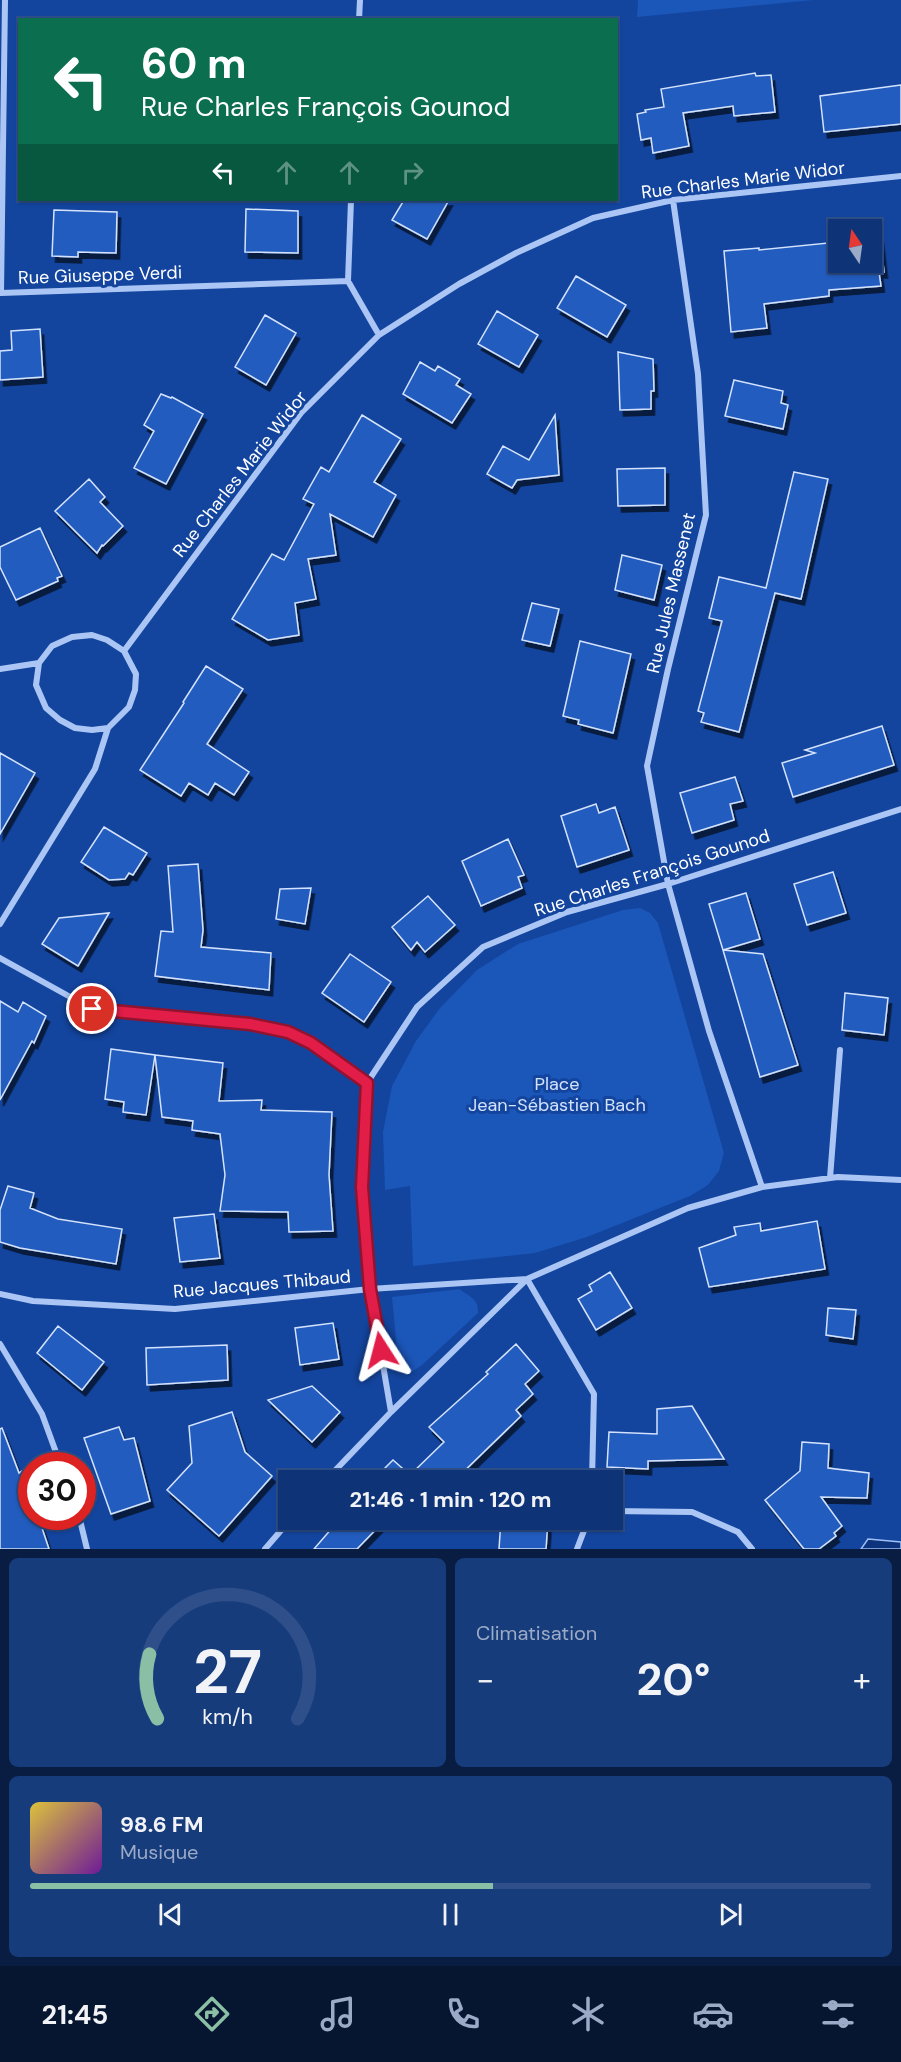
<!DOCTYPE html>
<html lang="fr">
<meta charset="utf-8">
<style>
:root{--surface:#0e3477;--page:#173c7c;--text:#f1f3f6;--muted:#9baac6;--line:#2e4f89;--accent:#8abfa5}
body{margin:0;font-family:"DM Sans",sans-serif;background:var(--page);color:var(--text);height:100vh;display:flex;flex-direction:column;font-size:22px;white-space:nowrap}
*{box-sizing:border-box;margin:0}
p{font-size:20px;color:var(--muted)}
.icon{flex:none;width:33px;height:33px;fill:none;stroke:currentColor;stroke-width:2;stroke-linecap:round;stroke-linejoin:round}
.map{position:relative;height:1549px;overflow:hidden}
.details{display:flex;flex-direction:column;gap:9px;padding:9px;background:#081d41;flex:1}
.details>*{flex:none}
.hud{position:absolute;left:18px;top:18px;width:600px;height:183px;border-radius:0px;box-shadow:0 2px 4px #0004,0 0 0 2px var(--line);background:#0b6e4f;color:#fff;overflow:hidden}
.needle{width:39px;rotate:347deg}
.controls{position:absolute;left:828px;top:219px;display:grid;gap:12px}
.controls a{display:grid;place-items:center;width:54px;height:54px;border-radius:0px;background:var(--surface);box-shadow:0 2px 4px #0004,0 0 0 2px var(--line);font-size:30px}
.speed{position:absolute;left:18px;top:1452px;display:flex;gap:12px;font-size:30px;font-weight:700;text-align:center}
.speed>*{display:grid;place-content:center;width:78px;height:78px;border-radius:50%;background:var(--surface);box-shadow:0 2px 4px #0004,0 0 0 2px var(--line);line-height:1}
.speed .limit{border:9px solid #d22;background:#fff;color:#111}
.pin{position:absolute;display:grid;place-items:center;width:51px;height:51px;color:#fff;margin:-26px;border:3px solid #fff;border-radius:50%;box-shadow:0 2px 6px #0007}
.me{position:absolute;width:66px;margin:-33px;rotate:351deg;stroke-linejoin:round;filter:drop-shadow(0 0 4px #0008)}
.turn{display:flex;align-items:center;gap:21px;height:126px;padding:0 24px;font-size:27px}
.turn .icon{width:78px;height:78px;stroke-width:2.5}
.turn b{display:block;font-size:42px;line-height:51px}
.lanes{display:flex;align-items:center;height:57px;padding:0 24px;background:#0003;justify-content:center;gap:30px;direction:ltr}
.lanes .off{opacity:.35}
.big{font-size:45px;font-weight:700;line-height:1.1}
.details .widget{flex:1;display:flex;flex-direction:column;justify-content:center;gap:9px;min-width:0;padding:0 21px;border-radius:9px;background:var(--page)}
.details .dial{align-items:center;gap:0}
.dial svg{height:156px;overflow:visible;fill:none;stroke:var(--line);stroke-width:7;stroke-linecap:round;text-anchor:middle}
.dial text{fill:var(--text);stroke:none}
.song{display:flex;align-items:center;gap:18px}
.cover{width:72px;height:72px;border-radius:9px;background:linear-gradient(135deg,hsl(50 70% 55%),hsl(280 70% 35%))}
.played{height:6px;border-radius:3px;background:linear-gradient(90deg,var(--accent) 55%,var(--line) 55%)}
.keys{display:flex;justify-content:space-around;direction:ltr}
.heat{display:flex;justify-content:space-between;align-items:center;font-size:33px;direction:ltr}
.details .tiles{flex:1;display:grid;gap:9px;grid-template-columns:1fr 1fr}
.widget:last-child{grid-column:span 2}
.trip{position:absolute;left:278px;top:1470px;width:345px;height:60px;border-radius:0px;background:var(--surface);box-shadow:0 2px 4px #0004,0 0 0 2px var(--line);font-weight:700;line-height:60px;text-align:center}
.tab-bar{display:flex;height:96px;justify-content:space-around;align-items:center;background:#061530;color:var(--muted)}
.tab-bar .icon{width:42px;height:42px}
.tab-bar .selected{color:var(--accent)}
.tab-bar b{font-size:27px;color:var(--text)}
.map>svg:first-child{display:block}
</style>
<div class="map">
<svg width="901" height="1549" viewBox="0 0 901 1549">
<defs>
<filter id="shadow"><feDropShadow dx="3.5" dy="6" stdDeviation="0" flood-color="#0009"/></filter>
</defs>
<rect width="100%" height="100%" fill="#13459f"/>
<path fill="#1b56b9" d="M 638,0 L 813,0 L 637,17 Z
M 640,908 L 650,913 L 658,923 L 724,1153 L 719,1171 L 708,1185 L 690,1196 L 587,1237 L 535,1253 L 413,1266 L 410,1186 L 385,1190 L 383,1132 L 392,1086 L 416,1041 L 440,1008 L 477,970 L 518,944 L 623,910 Z
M 459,1289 C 469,1296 479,1299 478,1313 L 422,1365 L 413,1371 L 406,1372 L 398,1360 L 392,1297 Z"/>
<path fill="#0c337b" stroke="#9ec0f7" stroke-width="1.5" d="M 868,1539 L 901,1542 L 901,1549 L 861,1549 Z"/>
<path fill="#225bbe" stroke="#d4e3fd" stroke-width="1.5" filter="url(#shadow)" d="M 755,73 L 756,76 L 771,75 L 775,112 L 734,116 L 733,106 L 683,113 L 689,146 L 653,153 L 651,138 L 641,140 L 637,114 L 646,112 L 645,110 L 664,107 L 661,89 Z
M 901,85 L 901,124 L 824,132 L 820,96 Z
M 404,200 L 449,200 L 427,239 L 392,220 Z
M 246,209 L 298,211 L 298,253 L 245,252 Z
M 54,210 L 117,212 L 116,253 L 78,252 L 78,257 L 52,256 Z
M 880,238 L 884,272 L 879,272 L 881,286 L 829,290 L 829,296 L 764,304 L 767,328 L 731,332 L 724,251 L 759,248 L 759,250 L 838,242 L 838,262 L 872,262 L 872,239 Z
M 576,276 L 626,305 L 607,337 L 557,308 Z
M 497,311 L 538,335 L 519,367 L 478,344 Z
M 265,315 L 296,333 L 266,385 L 235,367 Z
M 40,329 L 43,377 L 0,380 L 0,351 L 12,350 L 11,331 Z
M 618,352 L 653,359 L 654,391 L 651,391 L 651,409 L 620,410 Z
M 420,362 L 435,371 L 438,366 L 460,379 L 456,385 L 471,394 L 452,423 L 403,394 Z
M 734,380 L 783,391 L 781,403 L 788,405 L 783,429 L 725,416 Z
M 161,394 L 171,398 L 172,397 L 203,414 L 166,484 L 134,468 L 154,431 L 144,425 Z
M 362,415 L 401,439 L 374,482 L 396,495 L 373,537 L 330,514 L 336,555 L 308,559 L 316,599 L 295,603 L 299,635 L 268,640 L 232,619 L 272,554 L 284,560 L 314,504 L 303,499 L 321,467 L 329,472 Z
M 555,415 L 559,475 L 517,480 L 512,488 L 487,474 L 503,446 L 529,460 Z
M 665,468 L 665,505 L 618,506 L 617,469 Z
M 794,472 L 828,479 L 801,599 L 775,593 L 739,732 L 701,722 L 704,713 L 698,711 L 722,621 L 709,618 L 719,577 L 766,588 Z
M 89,479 L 105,497 L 100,502 L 123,526 L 103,546 L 102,545 L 97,553 L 55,511 Z
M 40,528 L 62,576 L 57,578 L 58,581 L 16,600 L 0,567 L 0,547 Z
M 622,555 L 662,565 L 654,600 L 615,590 Z
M 532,603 L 559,609 L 550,646 L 522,640 Z
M 580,641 L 631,654 L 613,733 L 578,724 L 579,720 L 563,716 Z
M 206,666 L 243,689 L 207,744 L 249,772 L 234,795 L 215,783 L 208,795 L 189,783 L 181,796 L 140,770 L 184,703 L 183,702 Z
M 882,726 L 894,765 L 793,797 L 782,763 L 815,753 L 805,750 Z
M 0,753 L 35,773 L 0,834 Z
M 735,777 L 743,801 L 730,804 L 734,820 L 692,833 L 680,793 Z
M 596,804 L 599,813 L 615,807 L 629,850 L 577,867 L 561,816 Z
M 104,827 L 147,853 L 133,875 L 129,873 L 125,879 L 109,880 L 81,862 Z
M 508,839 L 524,875 L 518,877 L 522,888 L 481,906 L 462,861 Z
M 198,864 L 203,930 L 201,947 L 271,953 L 269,990 L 155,976 L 161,931 L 173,932 L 168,866 Z
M 833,872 L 846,913 L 807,925 L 794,884 Z
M 311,888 L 305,924 L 276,919 L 280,889 Z
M 746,893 L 760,939 L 723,950 L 709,904 Z
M 428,896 L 455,925 L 425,952 L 417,942 L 411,950 L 392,927 Z
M 109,913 L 78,966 L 42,944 L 59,918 Z
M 723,950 L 763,954 L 798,1065 L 760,1077 Z
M 350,954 L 391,982 L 364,1022 L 322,993 Z
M 845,993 L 888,998 L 884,1035 L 842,1030 Z
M 0,1001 L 18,1012 L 23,1002 L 46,1016 L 34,1043 L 32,1041 L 0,1100 Z
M 111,1049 L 155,1055 L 146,1115 L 123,1112 L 124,1102 L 105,1099 Z
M 155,1055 L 223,1063 L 219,1101 L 262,1100 L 261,1110 L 332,1112 L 329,1175 L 333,1231 L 289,1232 L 288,1212 L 220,1211 L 225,1175 L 220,1134 L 192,1130 L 193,1121 L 162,1117 Z
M 8,1186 L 34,1193 L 30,1208 L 58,1219 L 122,1229 L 116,1264 L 20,1248 L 0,1242 L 0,1210 Z
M 214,1214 L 220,1258 L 180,1262 L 174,1218 Z
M 817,1221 L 825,1269 L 709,1287 L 699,1248 L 736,1235 L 734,1227 L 760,1223 L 761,1231 Z
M 610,1272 L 632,1308 L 596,1330 L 578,1299 L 592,1291 L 589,1285 Z
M 828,1308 L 856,1310 L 853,1339 L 826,1335 Z
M 333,1323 L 339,1359 L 300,1365 L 295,1328 Z
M 58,1326 L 104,1362 L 82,1390 L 37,1353 Z
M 516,1344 L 539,1371 L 525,1384 L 533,1394 L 516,1410 L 521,1416 L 455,1480 L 373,1480 L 393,1460 L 410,1475 L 444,1442 L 429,1427 L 488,1374 L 486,1372 Z
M 227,1345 L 228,1380 L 147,1385 L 146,1348 Z
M 312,1386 L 340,1412 L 312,1442 L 268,1400 Z
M 692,1406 L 724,1459 L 648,1461 L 648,1469 L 607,1467 L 609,1432 L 657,1434 L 657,1409 Z
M 232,1412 L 245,1452 L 272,1476 L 219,1536 L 167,1490 L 192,1463 L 189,1426 Z
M 119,1427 L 124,1440 L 134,1438 L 150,1501 L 111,1514 L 84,1438 Z
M 2,1428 L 19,1473 L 22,1471 L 32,1498 L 32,1516 L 38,1516 L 49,1549 L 0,1549 L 0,1429 Z
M 802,1442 L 829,1444 L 828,1468 L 869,1473 L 867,1498 L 821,1497 L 842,1526 L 834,1533 L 836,1536 L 819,1549 L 804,1549 L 765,1500 L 800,1471 Z
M 339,1520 L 385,1520 L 357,1549 L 314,1549 Z
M 501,1520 L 548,1520 L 546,1549 L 499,1549 Z"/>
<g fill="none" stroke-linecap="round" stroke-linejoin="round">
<path stroke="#abc6f4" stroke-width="6" d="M 5,0 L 1,293 L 348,281
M 359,20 L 360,0
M 351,200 L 348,281 L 379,335
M 673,200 L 698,374 L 706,515 L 668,669 L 647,766 L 668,884 L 709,1031 L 762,1187
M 92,635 L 107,640 L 124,651 L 136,674 L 135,690 L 129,707 L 108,728 L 92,730 L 75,728 L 60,720 L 46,708 L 36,685 L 39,663 L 52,646 L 72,637 Z
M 124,651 L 301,413 L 379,335 L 459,284 L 516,253 L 593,218 L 673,200 L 901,176
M 0,669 L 39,663
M 0,924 L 95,769 L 108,728
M 0,958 L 92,1009 L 250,1024 L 288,1032 L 311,1043 L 367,1083 L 417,1007 L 483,947 L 567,912 L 668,884 L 901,809
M 367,1083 L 362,1187 L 370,1289 L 391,1412
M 830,1178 L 840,1050
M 0,1294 L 33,1301 L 175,1309 L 370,1289 L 527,1279 L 594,1394 L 592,1480
M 0,1344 L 42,1414 L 61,1466
M 326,1480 L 391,1412 L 527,1279 L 688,1208 L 762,1187 L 838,1177 L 901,1180
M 612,1511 L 692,1512 L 738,1532 L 752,1549
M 79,1516 L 87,1549
M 265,1549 L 290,1520
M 577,1549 L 588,1520"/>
</g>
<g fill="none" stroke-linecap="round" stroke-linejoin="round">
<defs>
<path id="route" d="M 92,1009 L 250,1024 L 288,1032 L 311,1043 L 367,1083 L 362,1187 L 370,1289 L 381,1350"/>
</defs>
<use href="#route" stroke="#92132f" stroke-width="15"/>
<use href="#route" stroke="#e11d48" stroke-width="10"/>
</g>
<g text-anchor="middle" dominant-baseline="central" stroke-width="6" stroke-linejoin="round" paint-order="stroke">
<g font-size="18" fill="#fff" stroke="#13459f">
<text transform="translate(743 180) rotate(-7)">Rue Charles Marie Widor</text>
<text transform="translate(100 275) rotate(-2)">Rue Giuseppe Verdi</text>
<text transform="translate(240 474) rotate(-52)">Rue Charles Marie Widor</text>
<text transform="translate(671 593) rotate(-77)">Rue Jules Massenet</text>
<text transform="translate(652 873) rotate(-18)">Rue Charles François Gounod</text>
<text transform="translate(262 1284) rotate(-5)">Rue Jacques Thibaud</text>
</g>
<g font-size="18" fill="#d4e3fd" stroke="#13459f">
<text x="557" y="1084">Place<tspan x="557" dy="21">Jean-Sébastien Bach</tspan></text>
</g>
</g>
</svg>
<div class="controls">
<a><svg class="needle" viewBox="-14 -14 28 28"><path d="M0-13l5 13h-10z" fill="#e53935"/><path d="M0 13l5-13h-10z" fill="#9baac6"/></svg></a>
</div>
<div class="speed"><div class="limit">30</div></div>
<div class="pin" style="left:92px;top:1009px;background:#d93025"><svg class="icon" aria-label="arrive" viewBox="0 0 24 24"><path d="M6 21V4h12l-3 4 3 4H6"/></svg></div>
<svg class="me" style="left:381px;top:1350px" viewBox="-20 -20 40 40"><path d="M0-17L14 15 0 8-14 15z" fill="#e11d48" stroke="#fff" stroke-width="4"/></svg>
<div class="trip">21:46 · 1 min · 120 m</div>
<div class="hud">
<div class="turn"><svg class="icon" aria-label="left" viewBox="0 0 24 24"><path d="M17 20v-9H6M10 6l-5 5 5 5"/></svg><div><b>60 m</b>Rue Charles François Gounod</div></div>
<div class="lanes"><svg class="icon" aria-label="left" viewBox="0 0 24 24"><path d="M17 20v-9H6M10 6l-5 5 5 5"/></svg><svg class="icon off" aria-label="ahead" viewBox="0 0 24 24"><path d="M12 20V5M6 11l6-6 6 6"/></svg><svg class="icon off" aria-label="ahead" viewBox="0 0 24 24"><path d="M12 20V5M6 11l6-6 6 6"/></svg><svg class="icon off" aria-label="right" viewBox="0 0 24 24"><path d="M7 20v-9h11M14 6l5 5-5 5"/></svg></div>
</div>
</div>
<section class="details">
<div class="tiles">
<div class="widget dial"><svg viewBox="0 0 100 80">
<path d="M14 69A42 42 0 1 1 86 69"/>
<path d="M14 69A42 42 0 0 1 10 36" stroke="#8abfa5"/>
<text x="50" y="56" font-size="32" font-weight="700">27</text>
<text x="50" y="72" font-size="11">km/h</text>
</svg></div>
<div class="widget"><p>Climatisation</p>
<div class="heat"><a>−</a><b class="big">20°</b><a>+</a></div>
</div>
<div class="widget">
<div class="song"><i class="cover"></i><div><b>98.6 FM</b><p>Musique</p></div></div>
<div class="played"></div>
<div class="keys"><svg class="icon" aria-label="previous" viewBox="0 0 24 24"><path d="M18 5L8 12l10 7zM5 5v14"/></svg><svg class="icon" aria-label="pause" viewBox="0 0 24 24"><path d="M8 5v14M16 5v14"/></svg><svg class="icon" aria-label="next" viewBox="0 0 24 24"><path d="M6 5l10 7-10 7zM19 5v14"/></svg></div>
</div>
</div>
</section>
<nav class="tab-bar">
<b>21:45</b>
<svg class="icon selected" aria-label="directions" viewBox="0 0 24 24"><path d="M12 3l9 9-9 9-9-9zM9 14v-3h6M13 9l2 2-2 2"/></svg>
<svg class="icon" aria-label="music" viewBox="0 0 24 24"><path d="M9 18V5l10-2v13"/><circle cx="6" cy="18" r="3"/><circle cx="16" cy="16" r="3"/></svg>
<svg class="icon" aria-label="phone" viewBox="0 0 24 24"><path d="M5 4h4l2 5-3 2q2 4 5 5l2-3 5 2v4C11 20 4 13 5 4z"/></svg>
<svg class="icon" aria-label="climate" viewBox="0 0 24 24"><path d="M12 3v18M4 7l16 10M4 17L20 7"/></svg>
<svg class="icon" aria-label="car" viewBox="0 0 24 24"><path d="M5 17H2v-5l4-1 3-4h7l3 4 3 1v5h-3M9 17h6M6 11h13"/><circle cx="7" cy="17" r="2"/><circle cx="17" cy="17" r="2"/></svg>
<svg class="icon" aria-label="filters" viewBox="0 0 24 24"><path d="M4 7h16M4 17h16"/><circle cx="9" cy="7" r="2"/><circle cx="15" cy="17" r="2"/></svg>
</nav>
